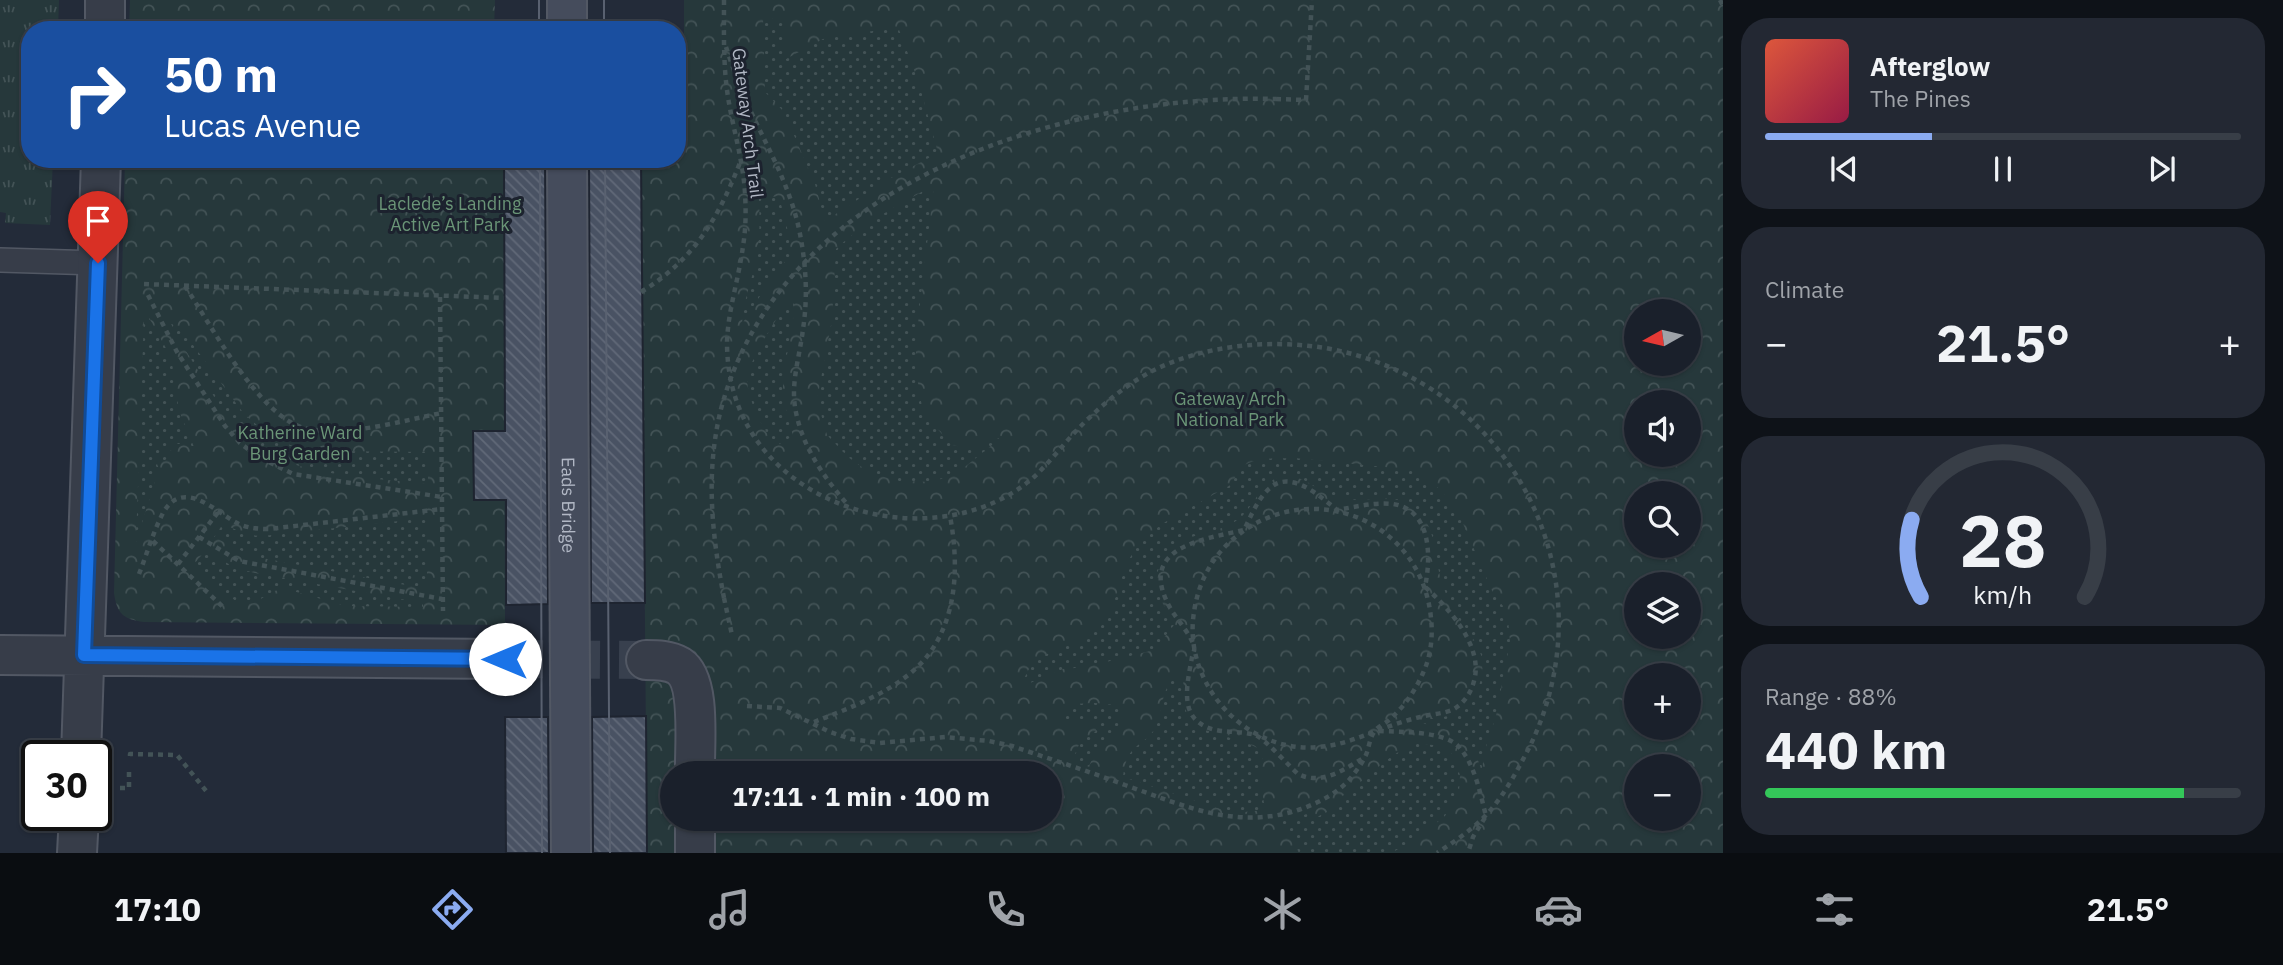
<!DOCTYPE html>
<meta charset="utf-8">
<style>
:root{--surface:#1a202b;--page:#232833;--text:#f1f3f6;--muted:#9fa3a9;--line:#383e47;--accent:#8babf1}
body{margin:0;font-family:"IBM Plex Sans",sans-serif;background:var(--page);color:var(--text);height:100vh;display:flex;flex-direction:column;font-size:26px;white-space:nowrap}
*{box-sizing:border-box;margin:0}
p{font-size:23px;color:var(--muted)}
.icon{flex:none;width:38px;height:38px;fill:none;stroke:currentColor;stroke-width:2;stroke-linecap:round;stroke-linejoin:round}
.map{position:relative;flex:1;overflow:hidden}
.sheet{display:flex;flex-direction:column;gap:18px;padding:18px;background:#0e1218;width:560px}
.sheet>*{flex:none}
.top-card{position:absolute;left:21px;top:21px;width:665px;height:147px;border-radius:28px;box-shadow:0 2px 5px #0004,0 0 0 2px var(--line);background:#1a4fa0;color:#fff;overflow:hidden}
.needle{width:46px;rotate:262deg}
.controls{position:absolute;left:1624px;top:299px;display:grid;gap:14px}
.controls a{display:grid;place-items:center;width:77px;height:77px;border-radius:50%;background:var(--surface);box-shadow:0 2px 5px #0004,0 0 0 2px var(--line);font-size:35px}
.speed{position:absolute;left:21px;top:740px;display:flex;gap:14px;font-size:35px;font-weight:700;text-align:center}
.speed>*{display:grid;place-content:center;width:91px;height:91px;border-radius:50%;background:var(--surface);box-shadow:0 2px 5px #0004,0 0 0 2px var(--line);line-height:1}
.speed .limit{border:4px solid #111;border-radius:10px;background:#fff;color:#111}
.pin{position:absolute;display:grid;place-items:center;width:60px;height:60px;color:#fff;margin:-72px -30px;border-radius:50% 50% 50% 0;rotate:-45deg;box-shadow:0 0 7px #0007}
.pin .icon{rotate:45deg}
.me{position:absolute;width:77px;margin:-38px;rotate:270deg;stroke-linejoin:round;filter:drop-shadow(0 0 5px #0008)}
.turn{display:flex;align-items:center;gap:24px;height:147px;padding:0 28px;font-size:32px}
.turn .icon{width:91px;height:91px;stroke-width:2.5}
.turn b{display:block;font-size:49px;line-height:60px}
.big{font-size:52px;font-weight:800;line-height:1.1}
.sheet .tile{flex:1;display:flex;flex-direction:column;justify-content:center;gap:10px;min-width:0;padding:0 24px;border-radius:28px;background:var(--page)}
.sheet .dial{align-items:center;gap:0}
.dial svg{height:182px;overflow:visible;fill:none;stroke:var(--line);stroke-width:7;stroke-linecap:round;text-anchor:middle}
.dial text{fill:var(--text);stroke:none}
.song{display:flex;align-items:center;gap:21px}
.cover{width:84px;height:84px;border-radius:10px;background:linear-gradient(135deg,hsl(10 70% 55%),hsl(340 70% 35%))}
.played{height:7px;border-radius:4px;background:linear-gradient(90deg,var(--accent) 35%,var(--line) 35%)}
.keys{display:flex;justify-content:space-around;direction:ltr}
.heat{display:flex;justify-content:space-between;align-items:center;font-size:38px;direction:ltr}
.charge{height:10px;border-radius:5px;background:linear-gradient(90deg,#34c759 88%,var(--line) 0)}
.trip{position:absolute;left:660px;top:761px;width:402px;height:70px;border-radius:35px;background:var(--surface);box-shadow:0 2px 5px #0004,0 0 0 2px var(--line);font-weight:800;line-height:70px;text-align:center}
.menu{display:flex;height:112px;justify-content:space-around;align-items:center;background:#0a0d11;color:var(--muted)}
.menu .icon{width:49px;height:49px}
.menu .on{color:var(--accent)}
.menu b{font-size:32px;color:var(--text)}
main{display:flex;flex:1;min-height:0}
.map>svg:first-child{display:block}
</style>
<main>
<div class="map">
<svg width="1723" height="853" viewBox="0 0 1723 853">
<defs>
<pattern id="grass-tufts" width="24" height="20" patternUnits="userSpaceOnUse" patternTransform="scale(1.75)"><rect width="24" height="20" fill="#26383b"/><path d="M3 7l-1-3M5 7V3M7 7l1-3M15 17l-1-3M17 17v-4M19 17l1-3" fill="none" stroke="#435356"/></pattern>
<pattern id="park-crowns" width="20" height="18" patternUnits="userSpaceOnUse" patternTransform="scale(1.75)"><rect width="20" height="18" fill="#26383b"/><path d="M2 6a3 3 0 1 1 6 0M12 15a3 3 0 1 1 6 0" fill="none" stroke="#435356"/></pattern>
<pattern id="garden-dots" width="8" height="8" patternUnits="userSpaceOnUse" patternTransform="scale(1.75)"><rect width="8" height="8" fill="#26383b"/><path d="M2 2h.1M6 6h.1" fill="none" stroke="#435356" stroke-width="1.8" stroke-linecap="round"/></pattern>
<pattern id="building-back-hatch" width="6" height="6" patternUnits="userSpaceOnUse" patternTransform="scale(1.75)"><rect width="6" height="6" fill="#495263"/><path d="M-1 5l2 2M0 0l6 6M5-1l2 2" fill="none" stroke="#616978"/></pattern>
</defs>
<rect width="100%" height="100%" fill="#232b39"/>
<path fill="url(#grass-tufts)" d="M 0,0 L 59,0 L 58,30 L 30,30 L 30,159 L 53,159 L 50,225 L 5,223 L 6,213 L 0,212 Z"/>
<path fill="url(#park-crowns)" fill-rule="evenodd" d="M 130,0 L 495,0 L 494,30 L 129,30 Z
M 684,0 L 1723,0 L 1723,853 L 647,853 L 641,159 L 677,159 L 677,74 L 684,73 ZM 1636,312 L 1689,312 L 1689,364 L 1636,364 ZM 1636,402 L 1689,402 L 1689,455 L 1636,455 ZM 1636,494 L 1689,494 L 1689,546 L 1636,546 ZM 1636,584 L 1689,584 L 1689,637 L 1636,637 ZM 1636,676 L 1689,676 L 1689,728 L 1636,728 ZM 1636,766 L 1689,766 L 1689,819 L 1636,819 ZM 672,774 L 1050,774 L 1050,819 L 672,819 Z
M 125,159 L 504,159 L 505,625 L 144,622 C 123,619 117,614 114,593 Z"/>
<path fill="url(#garden-dots)" d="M 763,18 L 784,20 L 786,59 L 823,39 L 898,27 L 919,83 L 938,153 L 891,178 L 825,221 L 815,184 L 784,112 L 765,92 Z
M 934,185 L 919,312 L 915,365 L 923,413 L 952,445 L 971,449 L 1002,437 L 961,470 L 934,482 L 899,481 L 870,473 L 848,457 L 827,435 L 817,400 L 832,320 L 836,249 C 864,222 901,204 934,185 Z
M 779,196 L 789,236 L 791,255 L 774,274 L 742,324 C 743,303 750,285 755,265 C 760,243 760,221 759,199 Z
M 794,294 L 793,320 L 783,378 L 783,398 L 793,436 L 776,446 C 763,429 749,403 747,381 C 746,363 782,310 794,294 Z
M 144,316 L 148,316 L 172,359 L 174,385 L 180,413 L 194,447 L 185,444 L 173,444 L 175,449 L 165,452 L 167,459 L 157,464 L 159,469 L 136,542 Z
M 168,317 L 182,330 L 244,414 L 265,432 L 290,445 L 317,451 L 428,452 L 428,484 C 369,477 285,477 241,435 C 226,420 216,399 205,382 C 192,360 178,340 168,317 Z
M 1294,458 L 1414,470 L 1441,490 L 1461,519 L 1493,593 L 1503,606 L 1508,619 L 1510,642 L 1496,716 L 1484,753 L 1482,772 C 1475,749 1468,734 1444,729 C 1436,727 1430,726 1423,723 L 1424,719 C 1434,718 1446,718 1455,713 C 1476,703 1486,678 1481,655 C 1477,642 1467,630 1459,619 C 1452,609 1447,597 1443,586 C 1434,562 1438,530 1418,511 C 1395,488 1365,505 1337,498 C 1320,494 1304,474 1284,476 C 1262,479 1255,505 1240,518 C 1228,527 1215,531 1201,534 C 1177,540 1154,559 1157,586 C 1159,599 1168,613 1174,625 L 1154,650 L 1086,667 L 1063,669 L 1023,686 C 1029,646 1075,651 1099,628 C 1115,614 1119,577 1131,556 C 1147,527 1184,512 1211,496 C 1217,492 1225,489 1230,485 C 1235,480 1237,472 1242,467 C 1256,456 1278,459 1294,458 Z
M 427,518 L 427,589 L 252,556 L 214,537 L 223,524 L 248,535 L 263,536 Z
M 205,551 L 236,568 L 255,573 L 423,603 L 423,607 L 346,606 L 286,589 L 274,591 L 254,603 L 244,604 L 237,602 L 228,595 L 195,563 Z
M 1174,678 L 1184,678 C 1175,744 1225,726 1264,752 L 1259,771 L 1265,810 L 1244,812 L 1227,811 L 1123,777 C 1127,739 1146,749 1157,724 C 1163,708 1161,691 1174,678 Z
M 1095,703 L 1115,705 L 1121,707 L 1122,719 L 1135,719 C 1115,732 1098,744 1089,766 L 1073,759 L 1080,742 L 1096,731 L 1096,725 L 1092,720 L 1071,722 L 1063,717 L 1063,710 L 1073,704 Z
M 1415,743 L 1442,746 L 1451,753 L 1457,764 L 1460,776 L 1459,791 L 1445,816 L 1415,840 L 1391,853 L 1299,853 L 1288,830 L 1280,822 L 1310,813 L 1313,819 L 1343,804 L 1340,798 C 1366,780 1386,756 1415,743 Z"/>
<path fill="url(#building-back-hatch)" stroke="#1e2430" stroke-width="2" d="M 504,159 L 545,159 L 548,604 L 506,605 L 506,500 L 474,500 L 473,431 L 505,431 Z
M 589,159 L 641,159 L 645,603 L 591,603 Z
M 646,716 L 647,853 L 593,853 L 592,717 Z
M 505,717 L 548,717 L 549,853 L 506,853 Z"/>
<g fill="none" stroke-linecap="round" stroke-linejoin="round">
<path stroke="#38404e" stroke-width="38" stroke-dasharray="38 19" stroke-linecap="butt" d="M 505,659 L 646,660"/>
<defs>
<path id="lane" d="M 0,260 L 98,263"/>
<path id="street" d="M 105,30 L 105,0
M 0,655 L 505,659
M 646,660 C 657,660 669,660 679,666 C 702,681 694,748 695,774
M 81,756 L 101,159
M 695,819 L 695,853
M 77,853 L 79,816"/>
<path id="secondary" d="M 567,0 L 567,30"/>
</defs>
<use href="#lane" stroke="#525864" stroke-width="26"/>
<use href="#street" stroke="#525864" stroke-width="42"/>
<use href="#secondary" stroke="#525864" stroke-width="42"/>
<path stroke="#435357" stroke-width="4.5" stroke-dasharray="5 5" stroke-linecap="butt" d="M 724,0 C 724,33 723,65 728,97 C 733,129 743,160 745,193 C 746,211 746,228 743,246 C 739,278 728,310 727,342 C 727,402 753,451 802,484 C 870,530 971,532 1034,477 C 1049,463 1062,446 1076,431 C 1098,408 1124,386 1152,371 C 1204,345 1269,339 1325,348 C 1511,380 1613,578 1529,748 C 1517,771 1504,796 1486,815 C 1473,829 1454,842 1437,853
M 1720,0 L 1723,6
M 677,33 L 678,33
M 726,47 C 731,62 736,77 742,92 C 762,139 790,182 800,234 C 806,265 808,297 803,329 C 800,355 791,381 795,407 C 801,445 823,476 847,504
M 1276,99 L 1306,100 L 1312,0
M 144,284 L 504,298
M 185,286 C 211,325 259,416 304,428 C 345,438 400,421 442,413
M 641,292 C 695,259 719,217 741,160
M 148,295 L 177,352 L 225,426 L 240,443 L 257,456 L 293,474 L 442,497
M 440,297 L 443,611
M 199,537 L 239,561 L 442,599
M 153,541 L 223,607
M 178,564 L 219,511
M 139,574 C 147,554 153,532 163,513 C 183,477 216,512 237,523 C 247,528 257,529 269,529 L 442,509
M 724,598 L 732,635
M 747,706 L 780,708 L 830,732 L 851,739 L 880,743 L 945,737 L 989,741 L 1012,746 C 1050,759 1088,771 1125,785 C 1185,806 1237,831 1301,809 C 1318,803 1336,794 1349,780 C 1354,774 1361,765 1365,757 C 1369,750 1369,738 1375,731 C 1378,726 1387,723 1391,718 C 1405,706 1416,689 1423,673 C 1431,656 1433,636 1431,618 C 1421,517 1306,475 1232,540 C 1208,561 1196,589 1193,620 C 1187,689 1249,754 1319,747 C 1346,745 1368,733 1393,725 C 1402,722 1411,719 1420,717 C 1431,714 1444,714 1454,709 C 1464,703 1471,693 1474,681 C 1484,647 1449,608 1425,587 C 1431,558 1432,510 1393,504 C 1374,502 1355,507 1337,510 C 1321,497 1291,469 1270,488 C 1258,498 1251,516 1244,530 C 1200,540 1134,548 1172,611 C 1177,619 1193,638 1194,647 C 1195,650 1193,654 1192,657 C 1189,675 1181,704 1195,719 C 1211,736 1235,729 1255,735 C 1263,737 1289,766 1298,774 C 1322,786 1345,769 1365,757
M 814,722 C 852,707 897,691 925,659 C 958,619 959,564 950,516
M 1379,731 C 1399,732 1444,731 1458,746 C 1475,764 1480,793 1486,816 L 1473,837 L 1468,853
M 130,756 L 130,754 L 177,755 L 207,792
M 120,788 L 129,788 L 129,772"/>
<use href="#lane" stroke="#373d49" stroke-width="23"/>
<use href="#street" stroke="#373d49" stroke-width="38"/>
<use href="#secondary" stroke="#454c5c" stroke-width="38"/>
<path stroke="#596170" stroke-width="2" d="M 539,0 L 539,30
M 604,0 L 604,30
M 540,159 L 542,853
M 605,159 L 610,853"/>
<defs>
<g id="secondary-bridge">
<path id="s1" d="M 567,159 L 571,853"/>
</g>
</defs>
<use href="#secondary-bridge" stroke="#525864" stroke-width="42" stroke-linecap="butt"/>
<path stroke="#435357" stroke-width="4.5" stroke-dasharray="5 5" stroke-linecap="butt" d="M 724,598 C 712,535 705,473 721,409 C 781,181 1066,93 1276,99"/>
<use href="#secondary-bridge" stroke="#454c5c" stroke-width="38"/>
</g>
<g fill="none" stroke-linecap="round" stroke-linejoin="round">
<defs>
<path id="route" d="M 98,263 L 84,655 L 505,659"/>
</defs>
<use href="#route" stroke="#114b97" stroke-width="18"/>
<use href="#route" stroke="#1a73e8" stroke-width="12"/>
</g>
<g text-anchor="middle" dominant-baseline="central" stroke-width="6" stroke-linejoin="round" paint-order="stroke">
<g font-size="18" fill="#b2b8c5" stroke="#1c222e">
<text transform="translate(748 123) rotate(83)">Gateway Arch Trail</text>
<text stroke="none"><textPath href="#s1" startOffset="346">Eads Bridge</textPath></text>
</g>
<g font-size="18" fill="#6a9577" stroke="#1c222e">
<text x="450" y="203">Laclede’s Landing<tspan x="450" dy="21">Active Art Park</tspan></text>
<text x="1230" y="398">Gateway Arch<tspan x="1230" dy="21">National Park</tspan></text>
<text x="300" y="432">Katherine Ward<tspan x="300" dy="21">Burg Garden</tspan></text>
</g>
</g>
</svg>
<div class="controls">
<a><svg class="needle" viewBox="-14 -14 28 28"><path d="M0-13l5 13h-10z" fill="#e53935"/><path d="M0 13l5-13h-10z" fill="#9fa3a9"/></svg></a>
<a><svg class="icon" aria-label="sound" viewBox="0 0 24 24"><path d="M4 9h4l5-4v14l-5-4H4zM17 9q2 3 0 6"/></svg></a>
<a><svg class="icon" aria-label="search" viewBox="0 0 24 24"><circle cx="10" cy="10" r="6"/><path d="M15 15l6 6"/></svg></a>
<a><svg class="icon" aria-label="layers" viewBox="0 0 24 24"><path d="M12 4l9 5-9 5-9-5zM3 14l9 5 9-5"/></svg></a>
<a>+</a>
<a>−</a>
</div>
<div class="speed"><div class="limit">30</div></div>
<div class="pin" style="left:98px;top:263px;background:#d93025"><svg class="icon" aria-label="arrive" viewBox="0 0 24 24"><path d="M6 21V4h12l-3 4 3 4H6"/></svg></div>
<svg class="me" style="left:505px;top:659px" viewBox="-20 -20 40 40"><circle r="19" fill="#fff"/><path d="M0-13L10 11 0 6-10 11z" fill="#1a73e8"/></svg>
<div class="trip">17:11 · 1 min · 100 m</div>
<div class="top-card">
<div class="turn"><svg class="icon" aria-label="right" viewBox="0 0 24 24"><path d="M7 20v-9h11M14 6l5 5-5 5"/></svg><div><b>50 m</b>Lucas Avenue</div></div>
</div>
</div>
<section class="sheet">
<div class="tile">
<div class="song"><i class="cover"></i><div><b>Afterglow</b><p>The Pines</p></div></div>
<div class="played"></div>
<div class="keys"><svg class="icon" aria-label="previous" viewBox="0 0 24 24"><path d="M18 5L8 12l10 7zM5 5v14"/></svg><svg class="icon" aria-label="pause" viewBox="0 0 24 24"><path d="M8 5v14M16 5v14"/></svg><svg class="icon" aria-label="next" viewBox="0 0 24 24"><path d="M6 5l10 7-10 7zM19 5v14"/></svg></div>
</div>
<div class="tile"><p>Climate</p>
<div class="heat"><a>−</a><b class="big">21.5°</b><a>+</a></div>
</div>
<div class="tile dial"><svg viewBox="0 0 100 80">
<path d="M14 69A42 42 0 1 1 86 69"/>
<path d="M14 69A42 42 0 0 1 10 35" stroke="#8babf1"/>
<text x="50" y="56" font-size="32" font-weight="700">28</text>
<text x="50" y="72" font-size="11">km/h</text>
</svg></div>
<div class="tile"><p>Range · 88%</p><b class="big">440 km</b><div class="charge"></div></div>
</section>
</main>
<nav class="menu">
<b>17:10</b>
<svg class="icon on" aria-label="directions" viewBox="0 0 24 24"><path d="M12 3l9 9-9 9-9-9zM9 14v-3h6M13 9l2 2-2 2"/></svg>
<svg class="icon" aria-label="music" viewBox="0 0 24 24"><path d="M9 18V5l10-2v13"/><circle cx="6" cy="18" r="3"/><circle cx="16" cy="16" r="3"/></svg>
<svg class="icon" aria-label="phone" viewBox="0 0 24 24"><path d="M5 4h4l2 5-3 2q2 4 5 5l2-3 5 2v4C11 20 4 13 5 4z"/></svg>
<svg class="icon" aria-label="climate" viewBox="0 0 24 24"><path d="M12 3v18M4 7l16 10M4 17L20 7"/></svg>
<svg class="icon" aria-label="car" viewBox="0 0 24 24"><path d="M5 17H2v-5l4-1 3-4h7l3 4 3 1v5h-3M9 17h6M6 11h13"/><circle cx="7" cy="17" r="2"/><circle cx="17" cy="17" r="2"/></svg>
<svg class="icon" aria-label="filters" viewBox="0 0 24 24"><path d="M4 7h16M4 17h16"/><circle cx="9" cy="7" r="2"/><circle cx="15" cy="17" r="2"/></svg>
<b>21.5°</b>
</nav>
